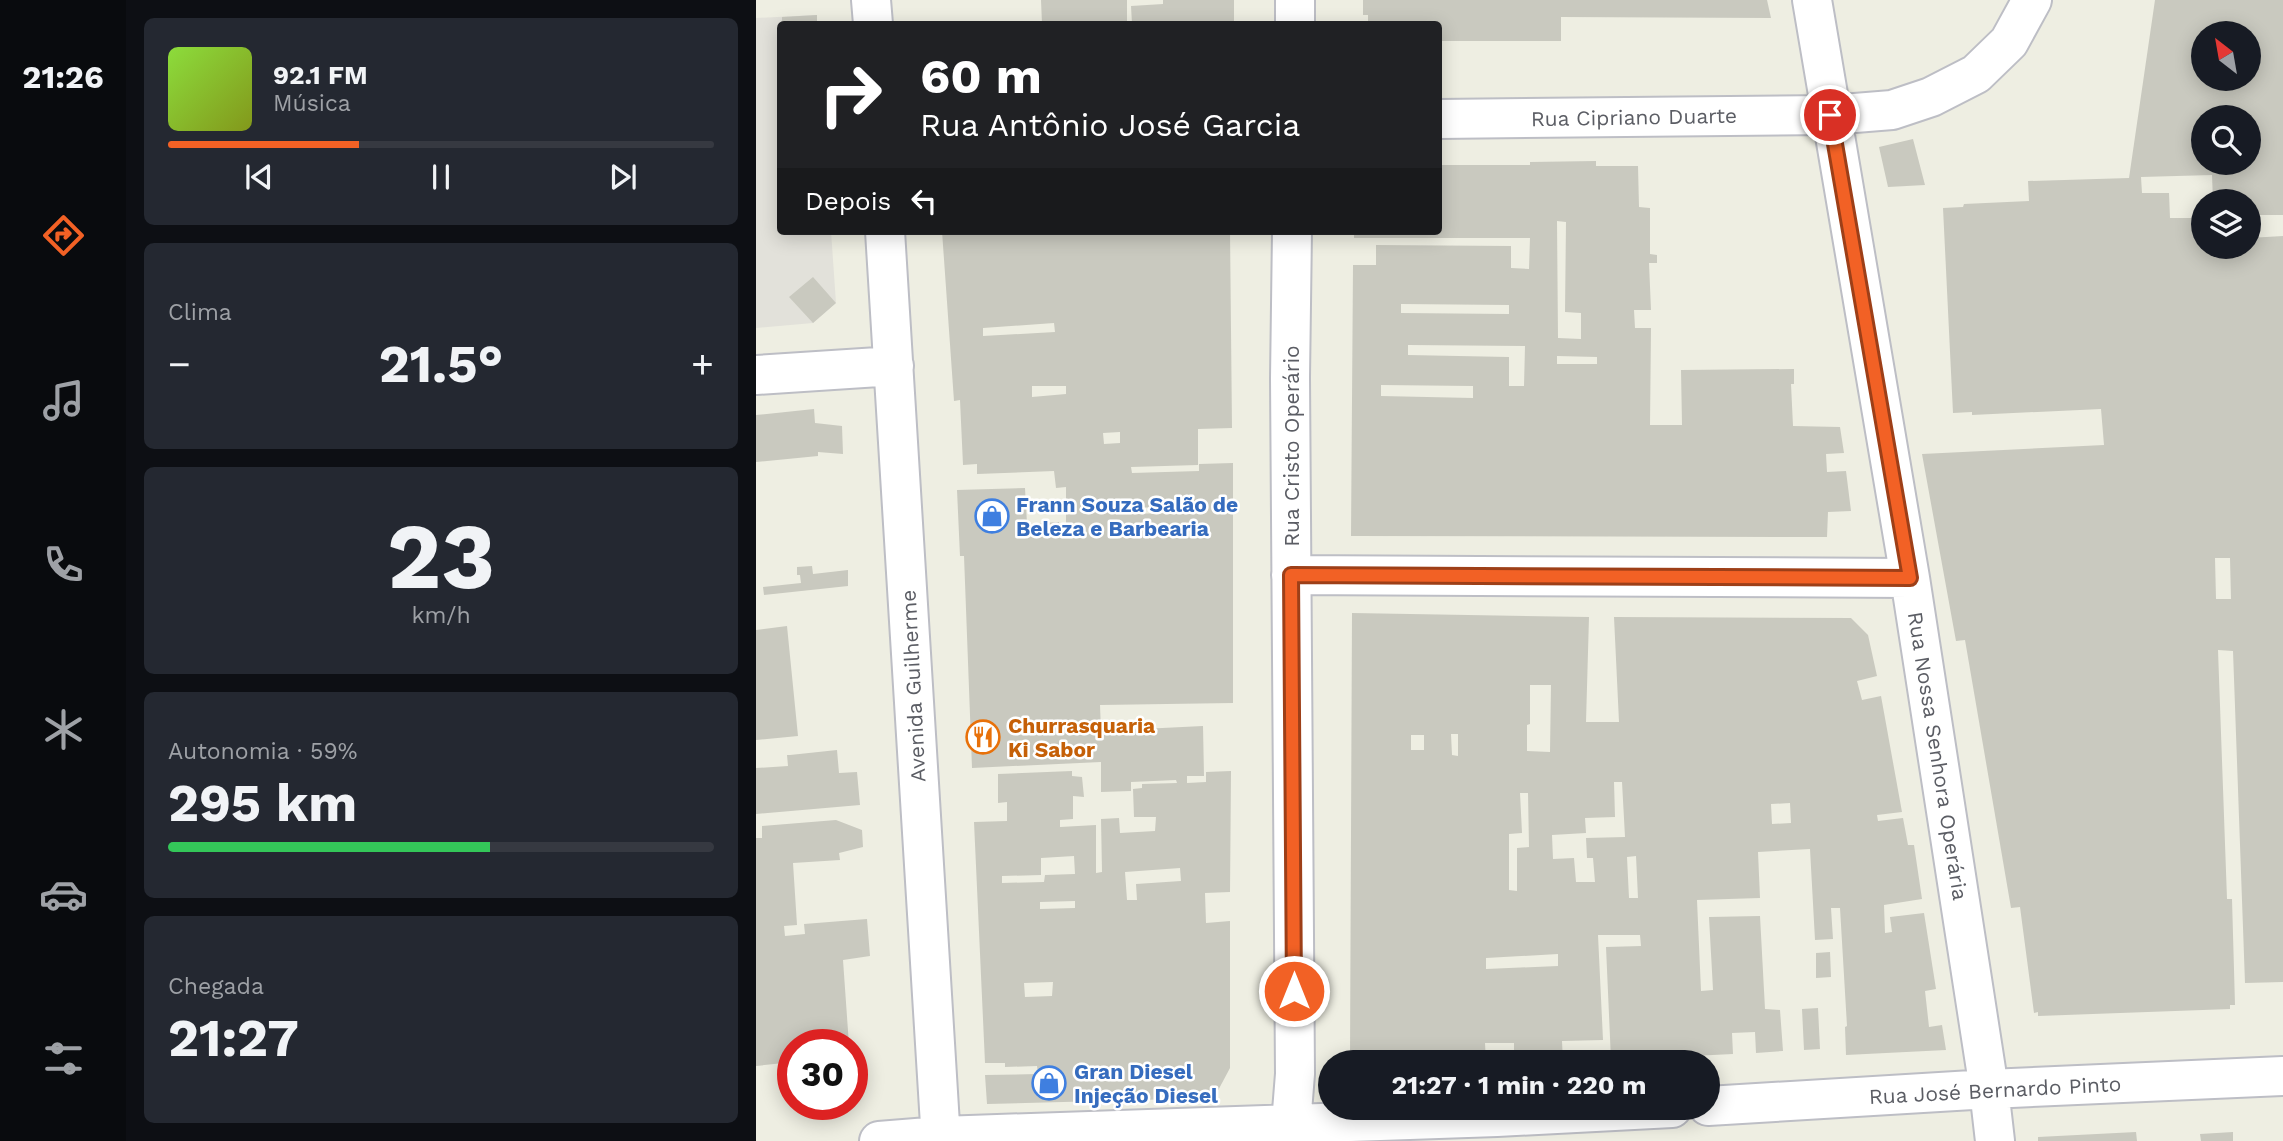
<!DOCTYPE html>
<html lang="pt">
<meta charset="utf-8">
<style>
:root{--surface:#171b24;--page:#242831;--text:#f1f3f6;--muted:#9ea1a6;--line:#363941;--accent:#f26125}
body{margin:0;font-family:"Work Sans",sans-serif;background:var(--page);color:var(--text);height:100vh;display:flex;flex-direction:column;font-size:26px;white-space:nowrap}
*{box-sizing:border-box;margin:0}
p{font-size:23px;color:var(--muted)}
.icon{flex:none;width:38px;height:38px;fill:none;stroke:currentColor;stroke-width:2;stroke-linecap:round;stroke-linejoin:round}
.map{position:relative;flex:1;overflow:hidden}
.sheet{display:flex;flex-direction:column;gap:18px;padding:18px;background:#0d0f14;width:630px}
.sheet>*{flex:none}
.top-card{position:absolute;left:21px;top:21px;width:665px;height:214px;border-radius:7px;box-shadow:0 4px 18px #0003;background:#202124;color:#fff;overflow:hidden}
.needle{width:46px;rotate:329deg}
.tools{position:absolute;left:1435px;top:21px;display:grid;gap:14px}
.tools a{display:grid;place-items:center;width:70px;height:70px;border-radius:50%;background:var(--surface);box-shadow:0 4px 18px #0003;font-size:35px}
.speed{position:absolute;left:21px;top:1029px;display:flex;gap:14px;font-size:35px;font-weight:700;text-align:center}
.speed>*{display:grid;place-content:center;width:91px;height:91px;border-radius:50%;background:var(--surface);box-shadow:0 4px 18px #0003;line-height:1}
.speed .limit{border:10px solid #d22;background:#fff;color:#111}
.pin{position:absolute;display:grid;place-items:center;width:60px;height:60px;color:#fff;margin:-30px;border:4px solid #fff;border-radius:50%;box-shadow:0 2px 7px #0007}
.me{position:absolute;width:77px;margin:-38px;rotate:0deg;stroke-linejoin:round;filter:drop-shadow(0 0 5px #0008)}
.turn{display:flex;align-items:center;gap:24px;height:147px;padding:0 28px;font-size:32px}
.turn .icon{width:91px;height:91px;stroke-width:2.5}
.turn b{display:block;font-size:49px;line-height:60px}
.then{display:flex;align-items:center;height:66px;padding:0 28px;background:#0003;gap:14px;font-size:26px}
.big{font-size:52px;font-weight:700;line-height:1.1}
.sheet .widget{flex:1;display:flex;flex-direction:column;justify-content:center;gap:10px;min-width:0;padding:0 24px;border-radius:10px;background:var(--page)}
.sheet .dial{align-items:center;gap:0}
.dial b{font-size:91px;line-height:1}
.song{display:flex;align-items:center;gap:21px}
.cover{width:84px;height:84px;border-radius:10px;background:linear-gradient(135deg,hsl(90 70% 55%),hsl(70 70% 35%))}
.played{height:7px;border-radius:4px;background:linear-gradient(90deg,var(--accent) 35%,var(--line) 35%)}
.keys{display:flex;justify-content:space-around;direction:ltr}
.heat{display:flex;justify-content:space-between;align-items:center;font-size:38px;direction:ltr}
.charge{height:10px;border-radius:5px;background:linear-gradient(90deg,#34c759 59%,var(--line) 0)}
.trip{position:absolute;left:562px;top:1050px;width:402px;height:70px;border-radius:35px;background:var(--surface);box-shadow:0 4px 18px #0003;font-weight:700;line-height:70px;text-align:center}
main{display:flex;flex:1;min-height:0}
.tab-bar{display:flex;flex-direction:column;width:126px;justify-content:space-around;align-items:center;background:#090b0e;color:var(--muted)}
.tab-bar .icon{width:49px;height:49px}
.tab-bar .current{color:var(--accent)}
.tab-bar b{font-size:32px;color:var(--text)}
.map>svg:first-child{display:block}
</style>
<main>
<nav class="tab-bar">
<b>21:26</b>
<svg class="icon current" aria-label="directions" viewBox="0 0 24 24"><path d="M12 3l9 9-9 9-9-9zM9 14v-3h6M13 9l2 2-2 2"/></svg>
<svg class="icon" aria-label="music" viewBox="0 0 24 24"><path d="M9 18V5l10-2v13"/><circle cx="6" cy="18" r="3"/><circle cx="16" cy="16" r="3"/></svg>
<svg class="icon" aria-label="phone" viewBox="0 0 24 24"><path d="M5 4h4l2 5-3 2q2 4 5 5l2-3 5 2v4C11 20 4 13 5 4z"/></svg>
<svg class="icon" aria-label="climate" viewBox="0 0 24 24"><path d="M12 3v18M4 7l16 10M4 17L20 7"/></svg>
<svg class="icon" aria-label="car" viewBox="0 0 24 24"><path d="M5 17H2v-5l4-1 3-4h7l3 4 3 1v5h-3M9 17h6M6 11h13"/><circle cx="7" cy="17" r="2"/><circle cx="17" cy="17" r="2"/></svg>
<svg class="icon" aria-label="filters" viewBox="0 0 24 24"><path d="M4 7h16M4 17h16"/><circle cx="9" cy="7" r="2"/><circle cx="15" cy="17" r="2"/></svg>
</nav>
<section class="sheet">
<div class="widget">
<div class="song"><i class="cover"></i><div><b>92.1 FM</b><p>Música</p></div></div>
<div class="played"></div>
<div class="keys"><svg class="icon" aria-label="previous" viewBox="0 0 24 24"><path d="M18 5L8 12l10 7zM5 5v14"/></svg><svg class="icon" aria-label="pause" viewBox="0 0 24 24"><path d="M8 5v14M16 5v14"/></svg><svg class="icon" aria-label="next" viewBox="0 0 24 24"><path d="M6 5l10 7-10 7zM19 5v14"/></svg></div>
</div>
<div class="widget"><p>Clima</p>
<div class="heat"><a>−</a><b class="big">21.5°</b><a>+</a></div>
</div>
<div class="widget dial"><b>23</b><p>km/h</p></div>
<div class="widget"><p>Autonomia · 59%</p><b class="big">295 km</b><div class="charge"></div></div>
<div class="widget"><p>Chegada</p><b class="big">21:27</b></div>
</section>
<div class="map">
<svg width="1527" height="1141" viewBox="0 0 1527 1141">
<rect width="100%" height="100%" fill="#eeeee2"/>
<path fill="#e2e1da" d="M 61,15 L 61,24 L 24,24 L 24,231 L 75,231 L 80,303 L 57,323 L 0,328 L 0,18 Z"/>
<path fill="#c9c9bf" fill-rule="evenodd" d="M 285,0 L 371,0 L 371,24 L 286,24 Z
M 407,0 L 478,0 L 478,22 L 452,22 L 452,24 L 376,24 L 375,6 L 407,4 Z
M 607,0 L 1011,0 L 1015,18 L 805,17 L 805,41 L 682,41 L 682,24 L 612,24 L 612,15 L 607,15 Z
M 1399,0 L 1527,0 L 1527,215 L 1493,215 L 1493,201 L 1457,201 L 1456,175 L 1385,177 L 1386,193 L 1413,193 L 1414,218 L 1447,218 L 1447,247 L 1493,247 L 1493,238 L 1527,236 L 1527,982 L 1489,983 L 1477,651 L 1462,650 L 1471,899 L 1476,899 L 1479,1005 L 1474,1005 L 1474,1009 L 1282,1016 L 1282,1012 L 1278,1013 L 1264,907 L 1255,908 L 1209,640 L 1200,641 L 1166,454 L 1348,445 L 1345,409 L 1216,415 L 1216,412 L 1197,413 L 1187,208 L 1207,207 L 1208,204 L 1273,201 L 1272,181 L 1373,178 ZM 1447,33 L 1493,33 L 1493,79 L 1447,79 ZM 1447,117 L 1493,117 L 1493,163 L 1447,163 ZM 1459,558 L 1474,558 L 1475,599 L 1460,599 Z
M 61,15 L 61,24 L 26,24 L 26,17 Z
M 1157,139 L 1169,185 L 1132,187 L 1123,147 Z
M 840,161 L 840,166 L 882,166 L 883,207 L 894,208 L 894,254 L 901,255 L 901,263 L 893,263 L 895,310 L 878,310 L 879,328 L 895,328 L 894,425 L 926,425 L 925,370 L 1038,369 L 1038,384 L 1035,384 L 1037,426 L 1084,427 L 1088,453 L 1070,454 L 1071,472 L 1090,471 L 1095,511 L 1072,512 L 1071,537 L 595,536 L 597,265 L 620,265 L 620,245 L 755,246 L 755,268 L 773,269 L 774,238 L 598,238 L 598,231 L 682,231 L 682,165 L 774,165 L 774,162 ZM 801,221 L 810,222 L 809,312 L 825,313 L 825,339 L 802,338 ZM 645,304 L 753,305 L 753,314 L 645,313 ZM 652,345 L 769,346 L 768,386 L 753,386 L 753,357 L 652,355 ZM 801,356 L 841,357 L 841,364 L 801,364 ZM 625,385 L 717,386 L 717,398 L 625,396 Z
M 186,231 L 474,231 L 476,428 L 442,429 L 442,465 L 375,467 L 376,473 L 443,471 L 443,464 L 477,463 L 477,703 L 344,705 L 345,731 L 447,726 L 448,776 L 431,776 L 431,783 L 450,782 L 450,772 L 475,771 L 474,892 L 449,893 L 450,923 L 474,921 L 474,1068 L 458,1098 L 231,1104 L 229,1075 L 282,1074 L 281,1066 L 249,1067 L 249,1063 L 229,1063 L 218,822 L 251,821 L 251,802 L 242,803 L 242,774 L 316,771 L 316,776 L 326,777 L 328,797 L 317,796 L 317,819 L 304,820 L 304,827 L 340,825 L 340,873 L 346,872 L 345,819 L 363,818 L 364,833 L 399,831 L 400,817 L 378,817 L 377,789 L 386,788 L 386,784 L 421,783 L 420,780 L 375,782 L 375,791 L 345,792 L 345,762 L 216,768 L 208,556 L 204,556 L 201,490 L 269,488 L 271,524 L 303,522 L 303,532 L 310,531 L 310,487 L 300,488 L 298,471 L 221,474 L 221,464 L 207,465 L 204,400 L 198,401 ZM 298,323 L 299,332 L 227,336 L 227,328 ZM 276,386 L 310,386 L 310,394 L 276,397 ZM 364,432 L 364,443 L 348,444 L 347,433 ZM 419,507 L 419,513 L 363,514 L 363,508 ZM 318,856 L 319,874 L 289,875 L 288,882 L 246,883 L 246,876 L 285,875 L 285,858 ZM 424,868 L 425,881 L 380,884 L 381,900 L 371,900 L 369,872 ZM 319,901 L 319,908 L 284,909 L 284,902 ZM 297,982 L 296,996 L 269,997 L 268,983 Z
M 57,277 L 80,303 L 57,323 L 33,297 Z
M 58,409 L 59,423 L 86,426 L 87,454 L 62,452 L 62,456 L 0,462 L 0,415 Z
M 56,566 L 57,574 L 92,570 L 92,586 L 8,595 L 7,587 L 45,583 L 44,575 L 41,575 L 41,567 Z
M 596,613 L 833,617 L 830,722 L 863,722 L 858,617 L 1095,618 L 1112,635 L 1121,676 L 1101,681 L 1106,700 L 1125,696 L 1146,812 L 1121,815 L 1122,821 L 1147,818 L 1152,845 L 1158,845 L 1166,899 L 1128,905 L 1129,933 L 1136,932 L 1134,917 L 1168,913 L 1180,989 L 1169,991 L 1173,1027 L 1186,1025 L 1190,1050 L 1090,1055 L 1089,1027 L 1091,1026 L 1084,908 L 1075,908 L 1077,939 L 1059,940 L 1054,849 L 1002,852 L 1004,898 L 941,900 L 945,991 L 957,990 L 953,917 L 1004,916 L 1009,1009 L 1024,1010 L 1027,1051 L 1000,1053 L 999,1032 L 976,1033 L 977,1054 L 855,1060 L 850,947 L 885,946 L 884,935 L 842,935 L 847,1040 L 806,1041 L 807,1062 L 758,1062 L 758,1043 L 729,1043 L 730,1062 L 598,1062 L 594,1058 ZM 774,685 L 795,685 L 794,752 L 771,751 L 771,725 L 774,724 ZM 695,734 L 702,734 L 702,756 L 696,755 ZM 655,735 L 668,735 L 668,750 L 655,750 ZM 858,782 L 866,782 L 869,837 L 830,838 L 831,858 L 837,858 L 839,882 L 820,882 L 818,858 L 797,859 L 796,835 L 830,833 L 829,818 L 859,817 ZM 764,793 L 772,793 L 773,847 L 761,848 L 761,891 L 753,890 L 753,834 L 766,833 ZM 1034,803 L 1035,823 L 1016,824 L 1015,804 ZM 880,856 L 882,898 L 873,898 L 871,857 ZM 802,954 L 802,966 L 730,969 L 730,958 Z
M 31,626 L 42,736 L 0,740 L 0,630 Z
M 81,750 L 83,773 L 101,772 L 104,805 L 0,814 L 0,768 L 32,766 L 31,755 L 34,755 Z
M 80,820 L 106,830 L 107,847 L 83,853 L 84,860 L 37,863 L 41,925 L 28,926 L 29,936 L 49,934 L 48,924 L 111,919 L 114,956 L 87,960 L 93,1045 L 37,1045 L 37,1062 L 0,1066 L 0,838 L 6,838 L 6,826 Z
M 1074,952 L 1075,977 L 1060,978 L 1060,953 Z
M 1062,1008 L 1064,1049 L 1048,1050 L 1046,1009 Z
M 1380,1132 L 1381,1141 L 1282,1141 L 1282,1137 Z
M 1477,1132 L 1477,1141 L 1445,1141 L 1444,1134 Z"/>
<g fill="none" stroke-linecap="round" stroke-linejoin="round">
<defs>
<path id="minor" d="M 115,0 L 117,24
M 1056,0 L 1154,578 L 1233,1089 L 1239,1141
M 539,24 L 539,0
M 682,119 L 1074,115 L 1136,110 L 1175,97 L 1220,74 L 1253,42 L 1276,0
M 129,231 L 185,1141
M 0,375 L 138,366
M 535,575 L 1154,578
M 952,1106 L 1233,1089 L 1527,1076
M 535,1124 L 539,1074 L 534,378 L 536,231
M 123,1141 L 185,1136 L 741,1117 L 916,1108"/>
</defs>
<use href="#minor" stroke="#bdbec5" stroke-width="42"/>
<use href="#minor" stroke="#fff" stroke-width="38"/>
</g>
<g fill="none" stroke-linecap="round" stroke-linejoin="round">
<defs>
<path id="route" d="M 538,991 L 535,575 L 1154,578 L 1074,115"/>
</defs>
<use href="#route" stroke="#9d3f18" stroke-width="18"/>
<use href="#route" stroke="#f26125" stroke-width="12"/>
</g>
<defs>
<symbol id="shop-ring" viewBox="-11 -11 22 22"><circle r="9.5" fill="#fff" stroke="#3f7fe0" stroke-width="1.5"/><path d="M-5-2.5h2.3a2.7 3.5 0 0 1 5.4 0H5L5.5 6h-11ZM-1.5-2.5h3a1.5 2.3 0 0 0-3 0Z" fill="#3f7fe0"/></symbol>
<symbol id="restaurant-ring" viewBox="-11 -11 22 22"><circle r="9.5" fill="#fff" stroke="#e8710a" stroke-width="1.5"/><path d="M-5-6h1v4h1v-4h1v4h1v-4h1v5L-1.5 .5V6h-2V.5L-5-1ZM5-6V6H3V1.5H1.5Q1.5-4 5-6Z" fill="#e8710a"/></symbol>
</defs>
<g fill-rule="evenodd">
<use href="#shop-ring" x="217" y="497" width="38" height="38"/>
<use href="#restaurant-ring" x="208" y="718" width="38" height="38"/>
<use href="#shop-ring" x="274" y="1064" width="38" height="38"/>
</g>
<g text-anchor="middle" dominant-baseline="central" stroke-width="5" stroke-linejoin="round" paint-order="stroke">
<g font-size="21" fill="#5b5d64" stroke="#fff">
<text transform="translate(878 117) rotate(-1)">Rua Cipriano Duarte</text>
<text transform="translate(535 446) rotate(-90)">Rua Cristo Operário</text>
<text transform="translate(157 686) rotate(-93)">Avenida Guilherme</text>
<text transform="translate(1182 756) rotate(81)">Rua Nossa Senhora Operária</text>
<text transform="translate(1239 1090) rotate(-3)">Rua José Bernardo Pinto</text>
</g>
<g font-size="21" font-weight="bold" fill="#366cbe" stroke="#fff" text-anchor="start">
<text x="260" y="504">Frann Souza Salão de<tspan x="260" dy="24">Beleza e Barbearia</tspan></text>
<text x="318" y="1071">Gran Diesel<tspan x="318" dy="24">Injeção Diesel</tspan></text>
</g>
<g font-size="21" font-weight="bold" fill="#c56008" stroke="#fff" text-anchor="start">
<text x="252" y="725">Churrasquaria<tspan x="252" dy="24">Ki Sabor</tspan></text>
</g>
</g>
</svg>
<div class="tools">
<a><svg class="needle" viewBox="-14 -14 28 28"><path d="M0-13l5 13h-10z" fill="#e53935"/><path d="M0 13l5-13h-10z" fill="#9ea1a6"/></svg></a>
<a><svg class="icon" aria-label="search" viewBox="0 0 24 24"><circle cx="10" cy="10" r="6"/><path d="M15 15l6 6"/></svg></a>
<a><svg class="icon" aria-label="layers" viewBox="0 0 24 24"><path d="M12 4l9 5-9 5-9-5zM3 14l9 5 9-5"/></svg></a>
</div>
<div class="speed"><div class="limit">30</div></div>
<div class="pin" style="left:1074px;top:115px;background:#d93025"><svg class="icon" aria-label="arrive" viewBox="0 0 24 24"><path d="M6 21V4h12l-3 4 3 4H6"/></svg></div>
<svg class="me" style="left:538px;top:991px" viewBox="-20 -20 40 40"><circle r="17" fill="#f26125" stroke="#fff" stroke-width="3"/><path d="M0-11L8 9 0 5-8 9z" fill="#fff"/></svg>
<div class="trip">21:27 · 1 min · 220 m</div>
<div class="top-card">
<div class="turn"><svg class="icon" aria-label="right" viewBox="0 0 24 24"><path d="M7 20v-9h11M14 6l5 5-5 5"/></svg><div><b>60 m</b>Rua Antônio José Garcia</div></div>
<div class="then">Depois<svg class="icon" aria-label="left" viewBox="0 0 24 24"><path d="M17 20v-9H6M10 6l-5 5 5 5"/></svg></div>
</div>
</div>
</main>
